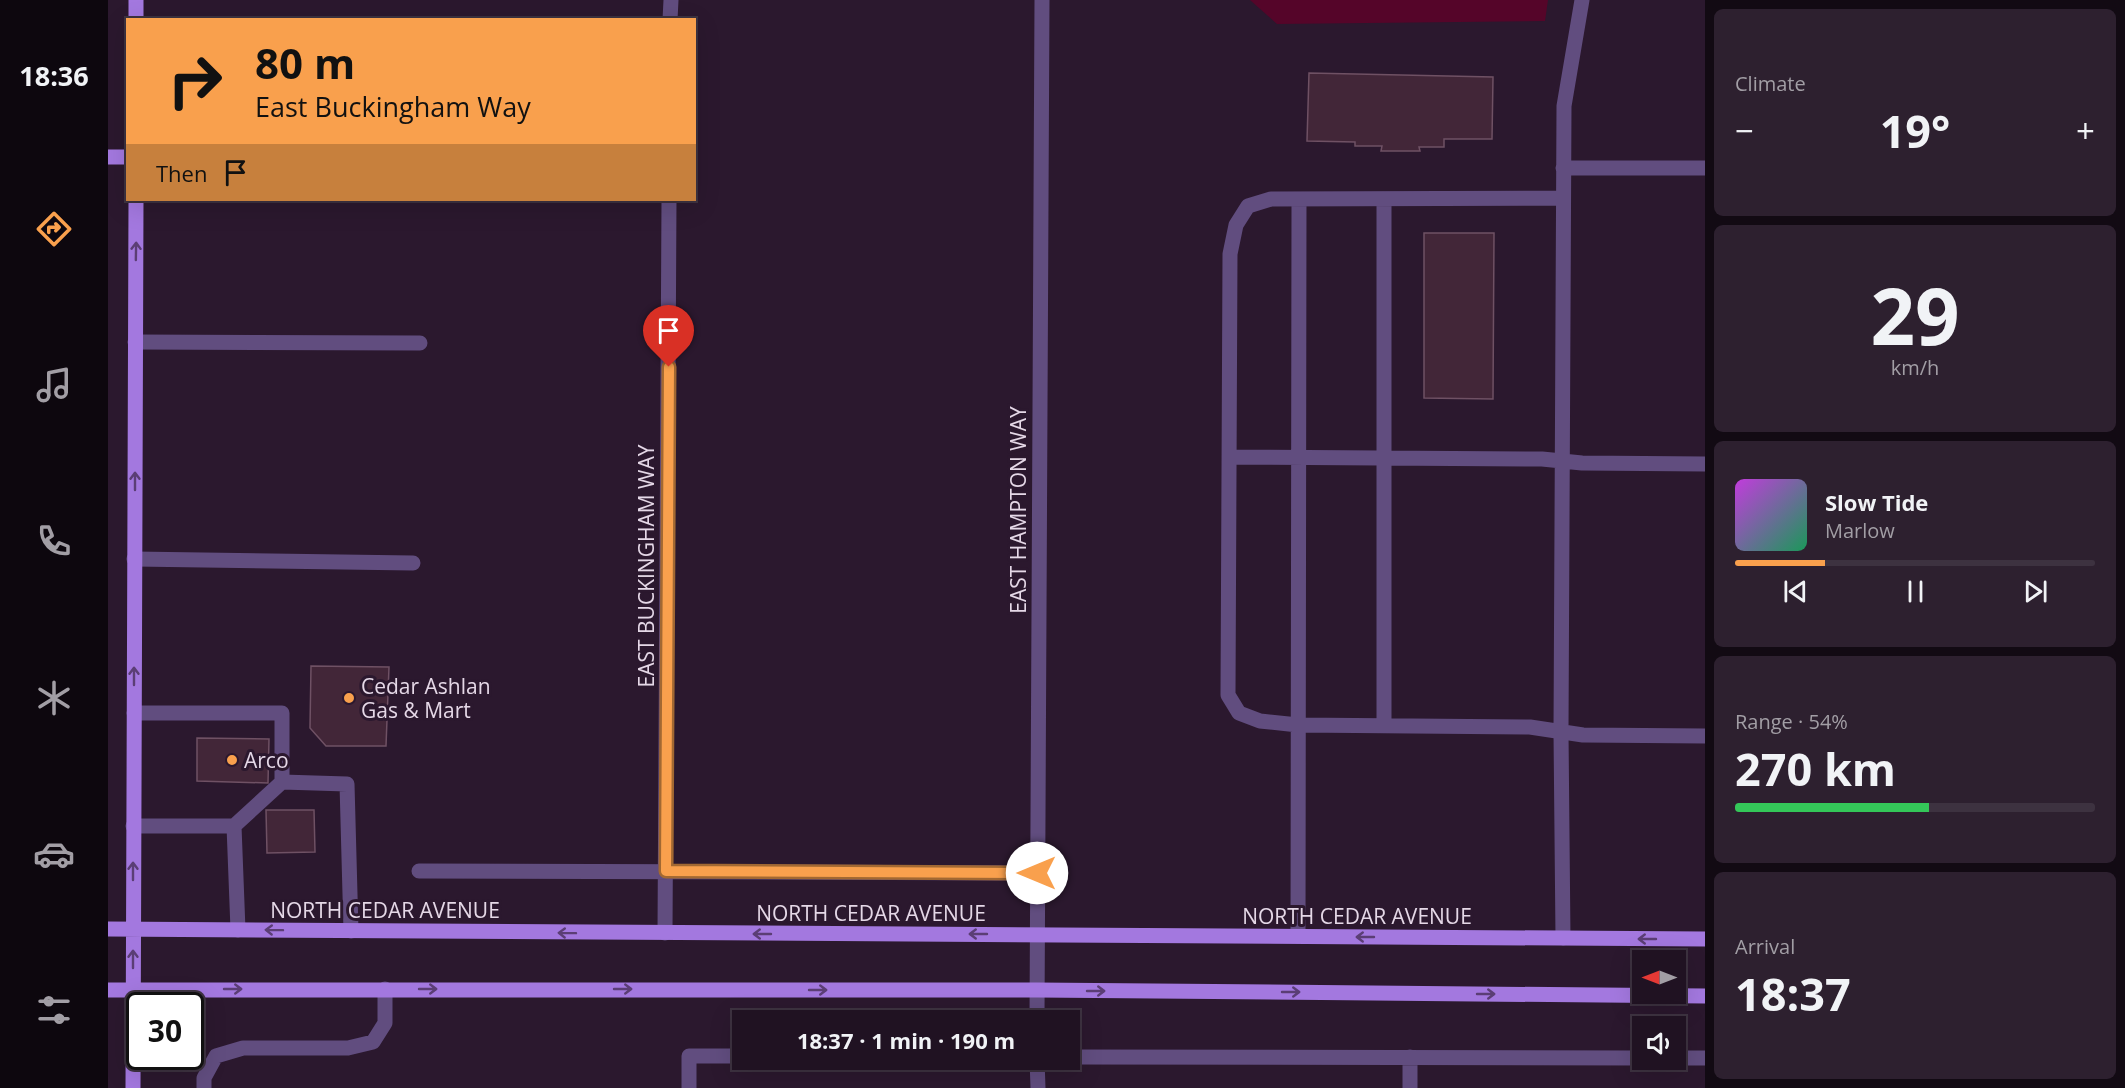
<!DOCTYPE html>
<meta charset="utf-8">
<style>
:root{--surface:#201222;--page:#2d202f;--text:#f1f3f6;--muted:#a29ea5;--line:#3d3240;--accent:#f9a04d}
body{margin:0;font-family:"Open Sans",sans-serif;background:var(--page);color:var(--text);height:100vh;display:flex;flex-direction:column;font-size:22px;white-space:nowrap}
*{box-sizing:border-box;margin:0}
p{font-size:20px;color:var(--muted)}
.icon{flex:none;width:33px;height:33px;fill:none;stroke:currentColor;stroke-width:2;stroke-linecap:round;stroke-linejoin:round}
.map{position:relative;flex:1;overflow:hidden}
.details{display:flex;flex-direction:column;gap:9px;padding:9px;background:#120a13;width:420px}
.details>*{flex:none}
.top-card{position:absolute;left:18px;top:18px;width:570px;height:183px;border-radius:0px;box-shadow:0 6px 24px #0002,0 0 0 2px var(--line);background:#f9a04d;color:#111;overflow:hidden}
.needle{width:39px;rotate:270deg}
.tools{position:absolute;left:1524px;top:950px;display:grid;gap:12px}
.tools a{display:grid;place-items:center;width:54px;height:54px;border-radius:0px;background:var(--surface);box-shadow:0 6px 24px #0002,0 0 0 2px var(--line);font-size:30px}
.speed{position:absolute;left:18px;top:992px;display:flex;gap:12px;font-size:30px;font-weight:700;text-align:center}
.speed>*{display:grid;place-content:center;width:78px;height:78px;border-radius:50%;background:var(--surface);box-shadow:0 6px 24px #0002,0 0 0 2px var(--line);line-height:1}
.speed .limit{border:3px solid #111;border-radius:9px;background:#fff;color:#111}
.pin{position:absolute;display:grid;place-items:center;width:51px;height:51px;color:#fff;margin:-62px -26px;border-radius:50% 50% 50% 0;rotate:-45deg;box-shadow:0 0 6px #0007}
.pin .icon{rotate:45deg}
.me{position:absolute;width:66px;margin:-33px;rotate:270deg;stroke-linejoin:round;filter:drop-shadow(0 0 4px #0008)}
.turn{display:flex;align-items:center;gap:21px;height:126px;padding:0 30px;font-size:27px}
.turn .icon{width:78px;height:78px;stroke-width:2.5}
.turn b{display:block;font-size:42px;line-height:51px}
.then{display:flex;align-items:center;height:57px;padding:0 30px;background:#0003;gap:12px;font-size:22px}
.big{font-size:45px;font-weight:700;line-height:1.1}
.details .card{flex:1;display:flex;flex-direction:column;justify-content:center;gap:9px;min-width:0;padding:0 21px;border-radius:9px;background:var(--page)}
.details .dial{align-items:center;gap:0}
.dial b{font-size:78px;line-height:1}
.song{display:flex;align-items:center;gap:18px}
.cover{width:72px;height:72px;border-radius:9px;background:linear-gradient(135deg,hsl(290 70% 55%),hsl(150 70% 35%))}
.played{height:6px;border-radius:3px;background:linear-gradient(90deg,var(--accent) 25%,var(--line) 25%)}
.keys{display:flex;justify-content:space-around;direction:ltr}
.heat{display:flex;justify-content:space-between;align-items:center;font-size:33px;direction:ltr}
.charge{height:9px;border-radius:4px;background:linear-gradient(90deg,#34c759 54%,var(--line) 0)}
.trip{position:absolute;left:624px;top:1010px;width:348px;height:60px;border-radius:0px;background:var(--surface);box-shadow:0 6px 24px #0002,0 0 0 2px var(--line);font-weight:700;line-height:60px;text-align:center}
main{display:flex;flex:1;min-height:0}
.tab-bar{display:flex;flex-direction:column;width:108px;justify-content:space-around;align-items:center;background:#0d070e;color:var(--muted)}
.tab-bar .icon{width:42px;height:42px}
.tab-bar .current{color:var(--accent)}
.tab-bar b{font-size:27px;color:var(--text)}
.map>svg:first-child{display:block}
</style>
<main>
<nav class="tab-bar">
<b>18:36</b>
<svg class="icon current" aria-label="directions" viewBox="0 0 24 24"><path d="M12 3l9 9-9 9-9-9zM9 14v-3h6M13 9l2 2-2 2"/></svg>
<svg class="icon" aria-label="music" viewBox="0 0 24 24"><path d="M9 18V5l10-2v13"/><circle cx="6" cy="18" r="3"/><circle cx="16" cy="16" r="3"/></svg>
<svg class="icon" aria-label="phone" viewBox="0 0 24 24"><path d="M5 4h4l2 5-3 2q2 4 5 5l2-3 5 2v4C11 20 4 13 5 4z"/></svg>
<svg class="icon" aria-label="climate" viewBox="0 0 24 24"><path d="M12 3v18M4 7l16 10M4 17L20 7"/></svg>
<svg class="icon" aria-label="car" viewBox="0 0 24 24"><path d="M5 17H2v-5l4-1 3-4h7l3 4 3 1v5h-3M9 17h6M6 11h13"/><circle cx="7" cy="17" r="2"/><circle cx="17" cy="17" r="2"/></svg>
<svg class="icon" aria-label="filters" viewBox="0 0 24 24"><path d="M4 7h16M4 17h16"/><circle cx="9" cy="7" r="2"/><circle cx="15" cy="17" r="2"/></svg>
</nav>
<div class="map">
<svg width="1597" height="1088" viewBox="0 0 1597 1088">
<rect width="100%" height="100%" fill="#2b182e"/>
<path fill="#550529" d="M 1142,0 L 1440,0 L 1437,21 L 1169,24 Z"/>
<path fill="#422638" stroke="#6f5164" stroke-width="1.5" d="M 1201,73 L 1385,77 L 1384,139 L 1336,139 L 1336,147 L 1311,147 L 1312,151 L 1273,151 L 1274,146 L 1247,146 L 1247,142 L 1199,141 Z
M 1316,233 L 1386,233 L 1385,399 L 1316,398 Z
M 203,666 L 281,667 L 278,746 L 218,746 L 202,728 Z
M 89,738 L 161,739 L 160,783 L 89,781 Z
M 158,810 L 206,810 L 207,852 L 159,853 Z"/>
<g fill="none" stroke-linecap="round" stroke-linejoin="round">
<path stroke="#614d7f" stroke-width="15" d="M 562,20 L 563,0
M 1455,168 L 1597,168
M 1455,198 L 1163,199 L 1140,206 L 1128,225 L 1122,254 L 1120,695 L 1131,713 L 1152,721 L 1190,725 L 1422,727 L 1475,735 L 1597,736
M 1276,199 L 1276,724
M 27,342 L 312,343
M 1121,457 L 1434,459 L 1474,463 L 1597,464
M 26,559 L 305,563
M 26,713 L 174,713 L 174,782 L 239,784 L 243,931
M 25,826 L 126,826 L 130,930
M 126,826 L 174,782
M 311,871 L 929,873
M 557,933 L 561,200
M 1190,936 L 1191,199
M 1455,938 L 1453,732 L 1456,106 L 1474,0
M 929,1020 L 934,0
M 962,1057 L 1534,1058
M 1302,1057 L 1302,1088
M 1568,1058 L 1597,1058
M 929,1059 L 930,1088
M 96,1088 L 96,1078 L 108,1056 L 135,1048 L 240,1048 L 265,1042 L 277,1023 L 277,989
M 581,1088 L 581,1056 L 634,1056"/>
<path stroke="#a378df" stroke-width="15" d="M 28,20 L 28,0
M 0,157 L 20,157
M 0,929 L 1597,939
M 0,990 L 929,990 L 1597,996
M 25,1088 L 28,200"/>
</g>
<defs><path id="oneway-shaft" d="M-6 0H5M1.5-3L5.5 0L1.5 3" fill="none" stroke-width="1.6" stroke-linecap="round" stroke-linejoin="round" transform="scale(1.5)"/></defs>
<g stroke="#5b3e75">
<use href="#oneway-shaft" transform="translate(28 251) rotate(-89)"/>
<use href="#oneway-shaft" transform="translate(27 481) rotate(-90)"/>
<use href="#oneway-shaft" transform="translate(26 676) rotate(-90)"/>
<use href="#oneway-shaft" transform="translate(25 871) rotate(-90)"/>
<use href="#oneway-shaft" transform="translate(166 930) rotate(-179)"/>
<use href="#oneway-shaft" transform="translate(459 933) rotate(-179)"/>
<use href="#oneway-shaft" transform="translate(654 934) rotate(-180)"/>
<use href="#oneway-shaft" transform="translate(870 934) rotate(-180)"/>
<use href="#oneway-shaft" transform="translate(1257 937) rotate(-180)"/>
<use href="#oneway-shaft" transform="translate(1539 939) rotate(-180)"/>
<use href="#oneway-shaft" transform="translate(25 959) rotate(-90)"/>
<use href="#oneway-shaft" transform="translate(125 989)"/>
<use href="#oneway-shaft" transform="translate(320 989)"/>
<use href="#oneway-shaft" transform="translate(515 989)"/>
<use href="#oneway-shaft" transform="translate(710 990)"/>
<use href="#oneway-shaft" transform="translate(988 991)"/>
<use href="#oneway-shaft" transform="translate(1183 992)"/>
<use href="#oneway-shaft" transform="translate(1378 994)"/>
</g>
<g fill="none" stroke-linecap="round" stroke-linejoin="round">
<defs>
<path id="route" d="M 561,367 L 558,871 L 929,873"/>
</defs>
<use href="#route" stroke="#a26832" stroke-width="15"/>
<use href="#route" stroke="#f9a04d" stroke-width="10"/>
</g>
<g fill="#f9a04d" stroke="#2b182e" stroke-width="2">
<circle cx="241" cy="698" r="6"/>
<circle cx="124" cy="760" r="6"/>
</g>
<g text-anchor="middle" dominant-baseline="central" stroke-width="6" stroke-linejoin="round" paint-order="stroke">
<g font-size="21" fill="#e5d8e7" stroke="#2b182e">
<text transform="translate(910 510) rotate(-90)">EAST HAMPTON WAY</text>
<text transform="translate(538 566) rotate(-90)">EAST BUCKINGHAM WAY</text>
<text x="277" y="910">NORTH CEDAR AVENUE</text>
<text x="763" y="913">NORTH CEDAR AVENUE</text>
<text x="1249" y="916">NORTH CEDAR AVENUE</text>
</g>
<g font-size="21" fill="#e5d8e7" stroke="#2b182e" text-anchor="start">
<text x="253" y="686">Cedar Ashlan<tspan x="253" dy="24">Gas &amp; Mart</tspan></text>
<text x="136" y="760">Arco</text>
</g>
</g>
</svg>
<div class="tools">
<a><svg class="needle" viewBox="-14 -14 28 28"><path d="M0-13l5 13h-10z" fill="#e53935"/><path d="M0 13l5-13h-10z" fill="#a29ea5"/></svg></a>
<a><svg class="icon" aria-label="sound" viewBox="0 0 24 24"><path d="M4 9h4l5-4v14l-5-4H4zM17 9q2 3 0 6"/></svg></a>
</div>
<div class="speed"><div class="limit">30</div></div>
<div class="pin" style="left:561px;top:367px;background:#d93025"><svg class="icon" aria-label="arrive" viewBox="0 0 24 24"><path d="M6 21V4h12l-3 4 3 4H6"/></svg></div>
<svg class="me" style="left:929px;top:873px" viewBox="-20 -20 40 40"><circle r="19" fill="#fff"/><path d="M0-13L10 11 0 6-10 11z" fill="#f9a04d"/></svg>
<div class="trip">18:37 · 1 min · 190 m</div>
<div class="top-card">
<div class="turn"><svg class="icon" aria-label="right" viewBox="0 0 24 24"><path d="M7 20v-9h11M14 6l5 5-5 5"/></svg><div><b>80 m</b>East Buckingham Way</div></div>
<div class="then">Then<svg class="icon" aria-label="arrive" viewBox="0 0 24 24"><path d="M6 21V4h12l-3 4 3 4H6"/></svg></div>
</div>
</div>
<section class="details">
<div class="card"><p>Climate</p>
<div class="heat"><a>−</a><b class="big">19°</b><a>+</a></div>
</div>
<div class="card dial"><b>29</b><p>km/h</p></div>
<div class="card">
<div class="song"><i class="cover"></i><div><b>Slow Tide</b><p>Marlow</p></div></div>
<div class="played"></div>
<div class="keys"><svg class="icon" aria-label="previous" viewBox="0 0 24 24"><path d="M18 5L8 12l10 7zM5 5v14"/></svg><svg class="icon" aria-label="pause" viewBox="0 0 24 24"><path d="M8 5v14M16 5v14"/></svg><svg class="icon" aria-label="next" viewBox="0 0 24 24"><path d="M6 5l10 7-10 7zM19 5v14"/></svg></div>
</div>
<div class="card"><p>Range · 54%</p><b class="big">270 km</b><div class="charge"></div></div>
<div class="card"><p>Arrival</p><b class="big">18:37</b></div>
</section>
</main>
